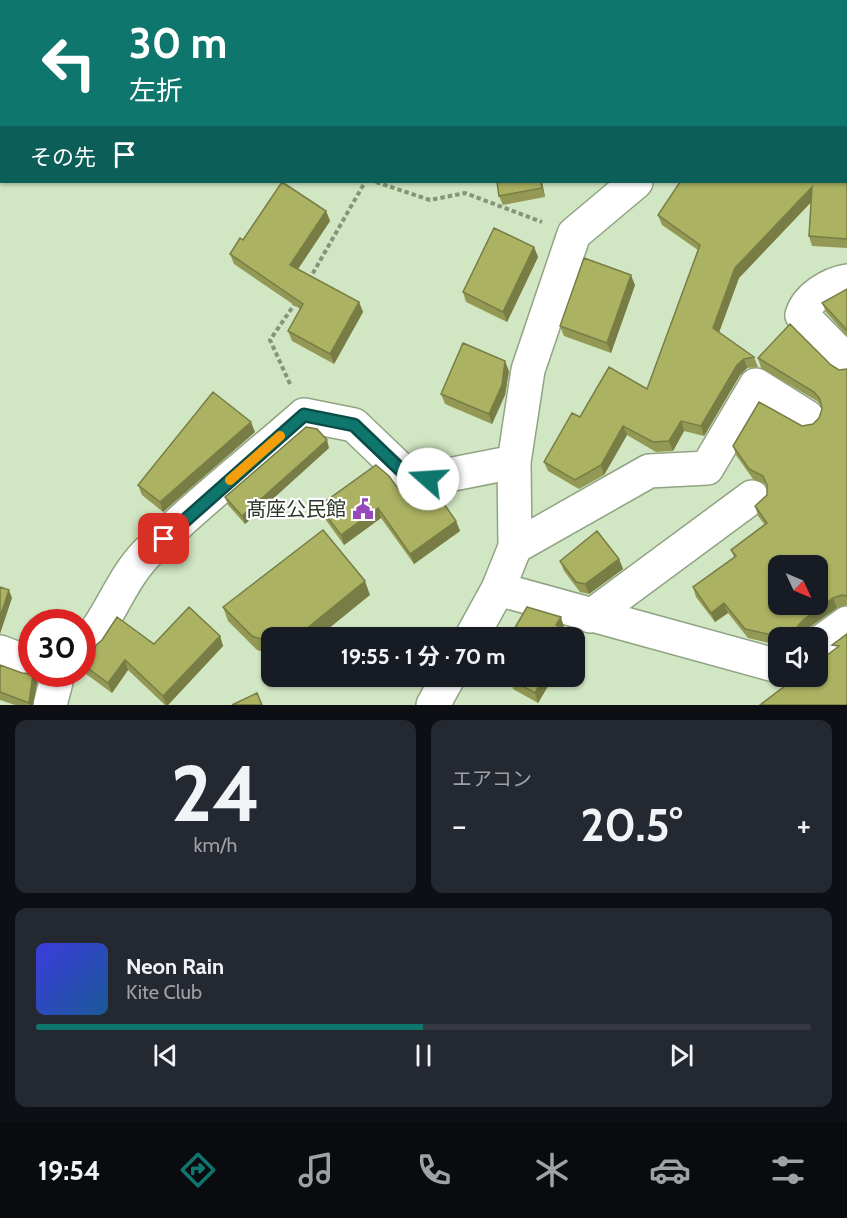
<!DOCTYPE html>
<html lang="ja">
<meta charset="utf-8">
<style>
:root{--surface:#171b24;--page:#242831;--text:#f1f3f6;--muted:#9ea1a6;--line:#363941;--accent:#0f766e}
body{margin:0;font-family:Cabin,"Noto Sans JP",sans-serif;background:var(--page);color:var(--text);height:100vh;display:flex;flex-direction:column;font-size:22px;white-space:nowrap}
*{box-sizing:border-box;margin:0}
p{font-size:20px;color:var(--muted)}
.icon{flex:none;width:33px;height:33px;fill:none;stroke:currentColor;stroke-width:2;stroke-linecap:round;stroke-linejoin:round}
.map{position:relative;height:705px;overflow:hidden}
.drawer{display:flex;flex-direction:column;gap:15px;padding:15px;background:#0d0f14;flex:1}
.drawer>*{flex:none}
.guide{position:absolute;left:0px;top:0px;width:848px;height:183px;box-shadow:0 2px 4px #0004;background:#0f766e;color:#fff;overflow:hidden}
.needle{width:39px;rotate:134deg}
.buttons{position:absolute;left:768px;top:555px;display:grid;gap:12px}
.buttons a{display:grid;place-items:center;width:60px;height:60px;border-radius:12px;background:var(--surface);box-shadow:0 2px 4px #0004;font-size:30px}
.speed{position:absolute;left:18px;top:609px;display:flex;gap:12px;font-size:30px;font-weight:700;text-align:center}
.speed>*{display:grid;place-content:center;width:78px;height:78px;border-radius:50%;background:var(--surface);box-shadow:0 2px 4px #0004;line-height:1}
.speed .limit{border:9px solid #d22;background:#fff;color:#111}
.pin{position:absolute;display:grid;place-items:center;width:51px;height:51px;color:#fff;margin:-26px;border-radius:12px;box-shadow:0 3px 9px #0006}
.me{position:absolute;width:66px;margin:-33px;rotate:289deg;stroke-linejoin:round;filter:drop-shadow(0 0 4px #0008)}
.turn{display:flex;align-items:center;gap:21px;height:126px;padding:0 30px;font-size:27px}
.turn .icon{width:78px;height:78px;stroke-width:2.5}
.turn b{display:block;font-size:42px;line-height:51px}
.then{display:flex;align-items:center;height:57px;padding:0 30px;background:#0003;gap:12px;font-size:22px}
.big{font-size:45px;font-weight:700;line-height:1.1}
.drawer .card{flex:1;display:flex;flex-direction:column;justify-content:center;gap:9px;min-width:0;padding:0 21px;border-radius:12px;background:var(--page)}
.drawer .dial{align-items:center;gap:0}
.dial b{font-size:78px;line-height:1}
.song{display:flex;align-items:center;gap:18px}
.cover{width:72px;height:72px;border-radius:9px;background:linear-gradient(135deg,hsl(240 70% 55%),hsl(210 70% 35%))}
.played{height:6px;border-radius:3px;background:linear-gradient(90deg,var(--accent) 50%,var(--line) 50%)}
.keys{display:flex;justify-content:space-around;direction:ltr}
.heat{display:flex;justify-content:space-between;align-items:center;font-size:33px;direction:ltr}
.drawer .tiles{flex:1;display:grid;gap:15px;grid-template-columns:1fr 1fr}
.card:last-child{grid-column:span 2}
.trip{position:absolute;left:261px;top:627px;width:324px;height:60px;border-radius:12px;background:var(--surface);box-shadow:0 2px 4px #0004;font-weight:700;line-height:60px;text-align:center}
.tab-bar{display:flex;height:96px;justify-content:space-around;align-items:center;background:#090b0e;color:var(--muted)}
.tab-bar .icon{width:42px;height:42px}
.tab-bar .on{color:var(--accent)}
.tab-bar b{font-size:27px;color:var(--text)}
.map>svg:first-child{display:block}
</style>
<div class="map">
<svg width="847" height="705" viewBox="0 0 847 705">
<rect width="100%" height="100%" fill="#d1e6c3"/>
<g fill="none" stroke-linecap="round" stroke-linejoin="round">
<defs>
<path id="minor" d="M 782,2 L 786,0
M 846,151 L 847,152
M 847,281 C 829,284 807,298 802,315 L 847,361
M 515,547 L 649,471 L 707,468 L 756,385 L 807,417
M 498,589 L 778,666
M 591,616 L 752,497
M 471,638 L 498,589 L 515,547 L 514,462 L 528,370 L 574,234 L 636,182
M 818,644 L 847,623
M 82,648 C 109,621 119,582 146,554 C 195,505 252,461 304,415 L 354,425 L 401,470 L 428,479 L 514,462
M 0,652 L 32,664
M 50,705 L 58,674
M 433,705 L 449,676"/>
</defs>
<use href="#minor" stroke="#90a483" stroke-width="36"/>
<path stroke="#85957b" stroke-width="4" stroke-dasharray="4.5 3" stroke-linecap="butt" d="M 0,37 L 2,37
M 846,52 L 847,52
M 376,182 L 430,200 L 465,193 L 542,222
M 309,280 L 365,182
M 290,384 L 270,340 L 296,302"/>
<use href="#minor" stroke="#fff" stroke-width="33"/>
</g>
<path fill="#939954" d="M 605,0 L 745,0 L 742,2 L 602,2 Z
M 847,0 L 847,49 L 846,50 L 846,2 Z
M 847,160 L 847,248 L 812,246 L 809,236 L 811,202 L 739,278 L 719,332 L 754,357 L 758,367 L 747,368 L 740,375 L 704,436 L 684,431 L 673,451 L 656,452 L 627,435 L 604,475 L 579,489 L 548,471 L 544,462 L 580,417 L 647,389 L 698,250 L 662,225 L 658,215 Z
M 493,182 L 542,182 L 545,197 L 503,205 L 499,196 L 497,182 Z
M 326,211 L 330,221 L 298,269 L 359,302 L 363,312 L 334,364 L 292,341 L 288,331 L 300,309 L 234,264 L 230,254 L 243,240 Z
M 534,247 L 538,257 L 507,322 L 466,302 L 463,292 Z
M 635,285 L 611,353 L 564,336 L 560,326 Z
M 847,289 L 847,336 L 826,312 L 822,303 Z
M 758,358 L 831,365 L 839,370 L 847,369 L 847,605 L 837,608 L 807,629 L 801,638 L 778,638 L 778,645 L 748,638 L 728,613 L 715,622 L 696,597 L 693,587 L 734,557 L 731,550 L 765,525 L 758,516 L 755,506 L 767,495 L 767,485 L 753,479 L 736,455 L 733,446 L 813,424 L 819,418 L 822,409 L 822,406 L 817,401 L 761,368 Z
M 509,371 L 505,395 L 492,424 L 445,404 L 441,394 Z
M 255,432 L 163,512 L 142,495 L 138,485 Z
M 329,448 L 245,524 L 228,505 L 225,497 Z
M 409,504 L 456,521 L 460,531 L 414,564 L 381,518 L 344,545 L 323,516 L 319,506 Z
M 619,559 L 623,569 L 589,594 L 580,592 L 564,571 L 560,561 Z
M 370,595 L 272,638 L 272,655 L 257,650 L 228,621 L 223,607 Z
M 220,636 L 223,646 L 168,705 L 165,705 L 128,670 L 112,693 L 82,671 L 82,657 L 154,644 Z
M 0,665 L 37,682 L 33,705 L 15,705 L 0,700 Z
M 510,676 L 554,676 L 538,703 L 513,689 Z"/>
<path fill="#787d45" d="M 183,0 L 191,0 L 191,2 L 183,2 Z
M 541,182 L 542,182 L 545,197 L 542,188 Z
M 812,187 L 816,197 L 739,278 L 717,338 L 713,328 L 735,268 Z
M 326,211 L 330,221 L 294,275 L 290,265 Z
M 534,247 L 538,257 L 507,322 L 503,312 Z
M 631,275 L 635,285 L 611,353 L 607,343 Z
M 359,302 L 363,312 L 334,364 L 330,354 Z
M 744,359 L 747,368 L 740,375 L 704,436 L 701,426 L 737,365 Z
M 505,361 L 509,371 L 505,395 L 492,424 L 489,414 Z
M 681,421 L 684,431 L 673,451 L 669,441 Z
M 251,422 L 255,432 L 163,512 L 160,502 Z
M 623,426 L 627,435 L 604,475 L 601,465 Z
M 327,440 L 329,448 L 245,524 L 242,516 Z
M 378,508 L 381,518 L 344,545 L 341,535 Z
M 456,521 L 460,531 L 414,564 L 410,554 Z
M 619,559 L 623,569 L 589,594 L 585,584 Z
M 365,581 L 370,595 L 317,638 L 295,638 Z
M 9,590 L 12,598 L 0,634 L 0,617 Z
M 833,598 L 837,608 L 807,629 L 801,638 L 797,638 L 797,627 L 803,620 Z
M 724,603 L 728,613 L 715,622 L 711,613 Z
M 561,617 L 564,627 L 560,635 L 556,625 Z
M 220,636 L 223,646 L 168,705 L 166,705 L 163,696 Z
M 125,660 L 128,670 L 112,693 L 108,683 Z
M 33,674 L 37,682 L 33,705 L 30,705 L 29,703 Z
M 544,676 L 554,676 L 538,703 L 535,693 Z"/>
<path fill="#abb262" stroke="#787d45" stroke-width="1.5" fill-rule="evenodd" d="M 136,0 L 183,0 L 183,2 L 135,2 Z
M 294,0 L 343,0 L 345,2 L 293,2 Z
M 363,0 L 537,0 L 538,2 L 360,2 Z
M 605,0 L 723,0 L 720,2 L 602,2 Z
M 798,0 L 847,0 L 847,38 L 846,38 L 846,2 L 796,2 Z
M 846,74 L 847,75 L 847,123 L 846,123 Z
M 846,160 L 847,160 L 847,239 L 809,236 L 812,187 L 735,268 L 713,328 L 754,357 L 744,359 L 737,365 L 701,426 L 681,421 L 669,441 L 653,442 L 623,426 L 601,465 L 575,480 L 544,462 L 572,413 L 580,417 L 609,367 L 647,389 L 700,245 L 658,215 L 680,182 L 846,182 Z
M 282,182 L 326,211 L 290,265 L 359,302 L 330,354 L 288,331 L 303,304 L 230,254 L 240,238 L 243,240 Z
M 497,182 L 541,182 L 542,188 L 499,196 Z
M 494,228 L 534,247 L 503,312 L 463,292 Z
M 584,258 L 631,275 L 607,343 L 560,326 Z
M 847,289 L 847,330 L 822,303 Z
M 790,324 L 831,365 L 839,370 L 847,369 L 847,596 L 842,595 L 833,598 L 803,620 L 797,627 L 797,638 L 785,638 L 745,629 L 724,603 L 711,613 L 693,587 L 736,556 L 731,550 L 767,523 L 755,506 L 767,495 L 767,485 L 763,476 L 749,469 L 733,446 L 759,402 L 802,426 L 813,424 L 819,418 L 822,409 L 820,399 L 814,392 L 758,358 ZM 778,566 L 818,566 L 818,604 L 778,604 Z
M 463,343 L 505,361 L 502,385 L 489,414 L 441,394 Z
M 213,392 L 251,422 L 160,502 L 138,485 Z
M 306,427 L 317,429 L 327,440 L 242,516 L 225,497 Z
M 376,465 L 389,476 L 409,504 L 432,487 L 456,521 L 410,554 L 378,508 L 341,535 L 319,506 Z
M 323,530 L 365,581 L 295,638 L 272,638 L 272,643 L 252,636 L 223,607 Z
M 597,531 L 619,559 L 585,584 L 576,582 L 560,561 Z
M 0,587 L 9,590 L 0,617 Z
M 189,607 L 220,636 L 163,696 L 125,660 L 108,683 L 82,664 L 82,657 L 102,640 L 117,617 L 154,644 Z
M 527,607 L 561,617 L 556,625 L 570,633 L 567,638 L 509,638 Z
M 847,634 L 847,705 L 760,705 L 798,676 L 818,676 L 818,662 L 839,646 L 832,645 Z
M 0,665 L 22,673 L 33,674 L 29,703 L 0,692 Z
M 511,676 L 544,676 L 535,693 L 510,679 Z
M 257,693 L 262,705 L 232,705 Z"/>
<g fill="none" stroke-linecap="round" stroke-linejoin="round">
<defs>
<path id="route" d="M 164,539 L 304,415 L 354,425 L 401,470 L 428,479"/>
</defs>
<use href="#route" stroke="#0a4d48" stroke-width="15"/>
<use href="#route" stroke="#0f766e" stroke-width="10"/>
<path stroke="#f59e0b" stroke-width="10" d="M 230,480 L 280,436"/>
</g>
<defs>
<symbol id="civic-bare" viewBox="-9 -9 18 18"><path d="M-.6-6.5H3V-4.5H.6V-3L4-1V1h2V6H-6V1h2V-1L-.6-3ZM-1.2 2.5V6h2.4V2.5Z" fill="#9549ba" stroke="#fff" stroke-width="2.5" paint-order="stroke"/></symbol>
</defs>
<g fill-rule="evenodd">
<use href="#civic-bare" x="348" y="494" width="30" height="30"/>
</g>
<g text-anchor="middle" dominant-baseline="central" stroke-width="4.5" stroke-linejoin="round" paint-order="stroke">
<g font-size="20" fill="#2d3628" stroke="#fff" text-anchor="end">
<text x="346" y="509">髙座公民館</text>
</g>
</g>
</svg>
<div class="buttons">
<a><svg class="needle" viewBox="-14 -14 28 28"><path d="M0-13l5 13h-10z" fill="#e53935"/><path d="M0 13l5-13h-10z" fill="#9ea1a6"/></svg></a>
<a><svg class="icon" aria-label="sound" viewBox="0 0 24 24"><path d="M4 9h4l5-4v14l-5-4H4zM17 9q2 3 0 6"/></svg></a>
</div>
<div class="speed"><div class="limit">30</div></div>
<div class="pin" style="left:164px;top:539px;background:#d93025"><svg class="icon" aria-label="arrive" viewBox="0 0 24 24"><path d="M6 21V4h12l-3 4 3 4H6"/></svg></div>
<svg class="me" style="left:428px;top:479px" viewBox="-20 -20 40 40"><circle r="19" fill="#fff"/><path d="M0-13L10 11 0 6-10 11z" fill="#0f766e"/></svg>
<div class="trip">19:55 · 1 分 · 70 m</div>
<div class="guide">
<div class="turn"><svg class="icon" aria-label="left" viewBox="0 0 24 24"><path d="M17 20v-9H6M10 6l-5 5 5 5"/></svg><div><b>30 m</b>左折</div></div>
<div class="then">その先<svg class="icon" aria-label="arrive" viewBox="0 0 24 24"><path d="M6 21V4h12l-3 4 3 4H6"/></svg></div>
</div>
</div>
<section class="drawer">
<div class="tiles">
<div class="card dial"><b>24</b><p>km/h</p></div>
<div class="card"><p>エアコン</p>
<div class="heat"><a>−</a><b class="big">20.5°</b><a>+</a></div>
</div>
<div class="card">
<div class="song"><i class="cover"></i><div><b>Neon Rain</b><p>Kite Club</p></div></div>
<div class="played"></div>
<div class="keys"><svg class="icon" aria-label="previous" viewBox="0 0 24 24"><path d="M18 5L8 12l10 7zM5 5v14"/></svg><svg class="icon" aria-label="pause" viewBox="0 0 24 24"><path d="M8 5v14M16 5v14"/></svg><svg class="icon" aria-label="next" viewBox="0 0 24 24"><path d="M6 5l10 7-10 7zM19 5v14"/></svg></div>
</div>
</div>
</section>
<nav class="tab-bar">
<b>19:54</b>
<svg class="icon on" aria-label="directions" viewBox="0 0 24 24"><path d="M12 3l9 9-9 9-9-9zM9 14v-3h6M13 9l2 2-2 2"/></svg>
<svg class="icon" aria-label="music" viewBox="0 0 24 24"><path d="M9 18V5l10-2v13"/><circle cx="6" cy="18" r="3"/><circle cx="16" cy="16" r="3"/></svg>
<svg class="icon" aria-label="phone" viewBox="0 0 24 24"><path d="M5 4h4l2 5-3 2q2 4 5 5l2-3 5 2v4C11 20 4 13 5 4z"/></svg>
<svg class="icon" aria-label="climate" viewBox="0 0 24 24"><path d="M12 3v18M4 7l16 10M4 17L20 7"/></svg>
<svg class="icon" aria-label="car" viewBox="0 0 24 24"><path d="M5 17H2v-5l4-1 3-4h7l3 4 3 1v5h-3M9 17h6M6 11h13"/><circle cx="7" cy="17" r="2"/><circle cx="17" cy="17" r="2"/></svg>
<svg class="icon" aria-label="filters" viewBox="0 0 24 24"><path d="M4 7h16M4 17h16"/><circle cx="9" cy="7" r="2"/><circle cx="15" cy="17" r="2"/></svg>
</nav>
